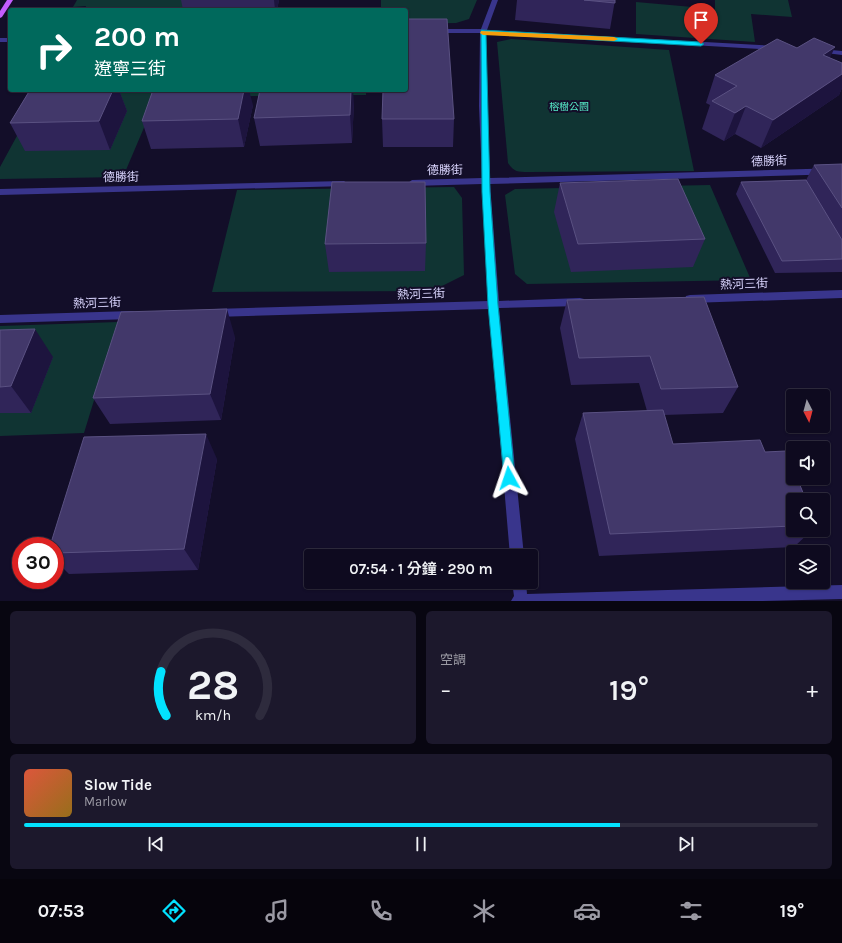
<!DOCTYPE html>
<html lang="zh-TW">
<meta charset="utf-8">
<style>
:root{--surface:#0e0a1f;--page:#1c182c;--text:#f1f3f6;--muted:#9b9aa4;--line:#2e2b3d;--accent:#02e2ff}
body{margin:0;font-family:Karla,"Noto Sans TC",sans-serif;background:var(--page);color:var(--text);height:100vh;display:flex;flex-direction:column;font-size:15px;white-space:nowrap}
*{box-sizing:border-box;margin:0}
p{font-size:13px;color:var(--muted)}
.icon{flex:none;width:22px;height:22px;fill:none;stroke:currentColor;stroke-width:2;stroke-linecap:round;stroke-linejoin:round}
.map{position:relative;height:601px;overflow:hidden}
.details{display:flex;flex-direction:column;gap:10px;padding:10px;background:#080611;flex:1}
.details>*{flex:none}
.banner{position:absolute;left:8px;top:8px;width:400px;height:84px;border-radius:4px;box-shadow:0 1px 3px #0004,0 0 0 1px var(--line);background:#00695c;color:#fff;overflow:hidden}
.needle{width:26px;rotate:174deg}
.controls{position:absolute;left:786px;top:389px;display:grid;gap:8px}
.controls a{display:grid;place-items:center;width:44px;height:44px;border-radius:4px;background:var(--surface);box-shadow:0 1px 3px #0004,0 0 0 1px var(--line);font-size:20px}
.speed{position:absolute;left:12px;top:537px;display:flex;gap:8px;font-size:20px;font-weight:700;text-align:center}
.speed>*{display:grid;place-content:center;width:52px;height:52px;border-radius:50%;background:var(--surface);box-shadow:0 1px 3px #0004,0 0 0 1px var(--line);line-height:1}
.speed .limit{border:6px solid #d22;background:#fff;color:#111}
.pin{position:absolute;display:grid;place-items:center;width:34px;height:34px;color:#fff;margin:-41px -17px;border-radius:50% 50% 50% 0;rotate:-45deg;box-shadow:0 0 4px #0007}
.pin .icon{rotate:45deg}
.me{position:absolute;width:44px;margin:-22px;rotate:355deg;stroke-linejoin:round;filter:drop-shadow(0 0 3px #0008)}
.turn{display:flex;align-items:center;gap:14px;height:84px;padding:0 20px;font-size:18px}
.turn .icon{width:52px;height:52px;stroke-width:2.5}
.turn b{display:block;font-size:28px;line-height:34px}
.big{font-size:30px;font-weight:600;line-height:1.1}
.details .tile{flex:1;display:flex;flex-direction:column;justify-content:center;gap:6px;min-width:0;padding:0 14px;border-radius:6px;background:var(--page)}
.details .dial{align-items:center;gap:0}
.dial svg{height:104px;overflow:visible;fill:none;stroke:var(--line);stroke-width:7;stroke-linecap:round;text-anchor:middle}
.dial text{fill:var(--text);stroke:none}
.song{display:flex;align-items:center;gap:12px}
.cover{width:48px;height:48px;border-radius:6px;background:linear-gradient(135deg,hsl(10 70% 55%),hsl(40 70% 35%))}
.played{height:4px;border-radius:2px;background:linear-gradient(90deg,var(--accent) 75%,var(--line) 75%)}
.keys{display:flex;justify-content:space-around;direction:ltr}
.heat{display:flex;justify-content:space-between;align-items:center;font-size:22px;direction:ltr}
.details .tiles{flex:1;display:grid;gap:10px;grid-template-columns:1fr 1fr}
.tile:last-child{grid-column:span 2}
.trip{position:absolute;left:304px;top:549px;width:234px;height:40px;border-radius:4px;background:var(--surface);box-shadow:0 1px 3px #0004,0 0 0 1px var(--line);font-weight:600;line-height:40px;text-align:center}
.tabs{display:flex;height:64px;justify-content:space-around;align-items:center;background:#06040c;color:var(--muted)}
.tabs .icon{width:28px;height:28px}
.tabs .active{color:var(--accent)}
.tabs b{font-size:18px;color:var(--text)}
.map>svg:first-child{display:block}
</style>
<div class="map">
<svg width="842" height="601" viewBox="0 0 842 601">
<rect width="100%" height="100%" fill="#130e29"/>
<path fill="#103433" d="M 77,0 L 190,0 L 187,10 L 85,10 L 86,6 L 73,7 Z
M 381,0 L 477,0 L 469,19 L 456,23 L 406,24 L 406,10 L 381,10 Z
M 715,0 L 788,0 L 792,17 L 751,14 L 755,42 L 636,34 L 636,2 L 715,9 Z
M 511,39 L 669,50 L 694,171 L 528,172 C 518,172 514,172 508,163 L 497,42 Z
M 42,90 L 366,90 L 366,95 L 157,97 L 123,177 L 0,179 L 0,167 Z
M 710,185 L 751,280 L 527,284 L 515,274 L 505,195 L 515,189 Z
M 454,187 L 462,198 L 464,275 L 432,291 L 212,292 L 237,190 Z
M 118,322 L 84,433 L 0,436 L 0,326 Z"/>
<g fill="none" stroke-linecap="round" stroke-linejoin="round">
<path fill="#39358c" fill-rule="evenodd" d="M 492,0 L 498,0 L 487,30 L 776,46 L 779,48 L 776,50 L 486,33 L 487,106 L 490,178 L 842,168 L 842,174 L 490,184 L 499,301 L 580,298 L 584,299 L 585,302 L 584,305 L 580,306 L 499,308 L 524,556 L 510,556 L 489,309 L 214,317 L 210,316 L 209,313 L 210,310 L 214,309 L 489,301 L 482,184 L 412,186 L 408,183 L 412,180 L 482,178 L 479,106 L 480,33 L 435,33 L 432,31 L 435,29 L 481,29 Z
M 0,38 L 10,38 L 10,42 L 0,42 Z
M 820,49 L 842,51 L 842,55 L 818,52 L 818,50 Z
M 344,181 L 348,184 L 347,186 L 0,195 L 0,189 Z
M 842,290 L 842,298 L 690,303 L 686,302 L 685,299 L 686,296 L 690,295 Z
M 132,311 L 136,312 L 137,315 L 136,318 L 132,319 L 0,323 L 0,315 Z
M 512,582 L 526,582 L 527,594 L 842,585 L 842,599 L 763,601 L 511,601 L 514,596 Z"/>
<path fill="#c45dff" fill-rule="evenodd" d="M 7,0 L 13,0 L 2,17 L 0,18 L 0,11 Z"/>
</g>
<path fill="#302559" d="M 181,0 L 279,0 L 277,10 L 183,10 Z
M 517,0 L 615,0 L 610,29 L 515,20 Z
M 797,48 L 830,58 L 842,63 L 842,88 L 839,95 L 761,148 L 735,134 L 724,141 L 702,129 L 710,105 L 706,103 L 715,75 Z
M 30,90 L 119,90 L 127,111 L 110,150 L 25,151 L 10,123 Z
M 354,103 L 352,143 L 260,146 L 254,118 Z
M 253,105 L 244,147 L 151,149 L 142,121 Z
M 382,119 L 454,119 L 453,147 L 383,147 Z
M 842,164 L 842,272 L 775,273 L 736,194 L 741,182 L 806,180 L 814,165 Z
M 560,183 L 705,239 L 693,267 L 571,272 L 554,212 Z
M 426,243 L 425,271 L 329,272 L 325,244 Z
M 567,300 L 738,387 L 723,413 L 664,415 L 673,444 L 765,452 L 793,500 L 793,530 L 812,530 L 794,547 L 599,556 L 575,439 L 583,413 L 647,411 L 639,383 L 571,385 L 560,328 Z
M 0,330 L 53,357 L 31,413 L 0,413 Z
M 235,337 L 221,420 L 110,424 L 93,398 Z
M 217,459 L 198,570 L 69,574 L 55,560 L 55,546 Z"/>
<path fill="#1d143e" d="M 274,0 L 279,0 L 277,10 L 275,10 Z
M 835,47 L 822,75 L 823,55 Z
M 842,74 L 842,88 L 839,95 L 761,148 L 773,120 Z
M 113,90 L 119,90 L 127,111 L 110,150 L 99,121 Z
M 244,90 L 249,90 L 253,105 L 244,147 L 238,119 Z
M 351,90 L 353,90 L 354,103 L 352,143 L 350,115 Z
M 746,106 L 735,134 L 724,141 L 735,113 Z
M 227,309 L 235,337 L 221,420 L 210,394 Z
M 35,329 L 53,357 L 31,413 L 11,386 Z
M 206,434 L 217,459 L 198,570 L 184,549 Z"/>
<path fill="#42386a" stroke="#5a5182" d="M 584,0 L 615,0 L 615,3 Z
M 406,19 L 447,19 L 454,119 L 382,119 L 383,90 L 406,90 Z
M 814,38 L 835,47 L 823,55 L 842,63 L 842,74 L 773,120 L 746,106 L 735,113 L 712,101 L 737,86 L 715,75 L 777,39 L 797,48 Z
M 30,90 L 113,90 L 99,121 L 10,123 Z
M 153,90 L 244,90 L 238,119 L 142,121 Z
M 260,90 L 351,90 L 350,115 L 254,118 Z
M 842,164 L 842,208 L 814,165 Z
M 678,179 L 705,239 L 578,244 L 560,183 Z
M 806,180 L 842,240 L 842,259 L 782,261 L 741,182 Z
M 332,182 L 425,182 L 426,243 L 325,244 Z
M 704,297 L 738,387 L 661,389 L 650,356 L 579,358 L 567,300 Z
M 227,309 L 210,394 L 93,398 L 121,312 Z
M 35,329 L 11,386 L 0,387 L 0,330 Z
M 663,410 L 673,444 L 760,440 L 765,452 L 786,451 L 793,469 L 793,478 L 797,478 L 806,500 L 793,500 L 793,526 L 610,534 L 583,413 Z
M 206,434 L 184,549 L 55,553 L 55,546 L 50,546 L 84,437 Z"/>
<path fill="#02e2ff" stroke="#0193a6" d="M 481,30 L 701,42 L 704,44 L 701,46 L 486,34 L 490,192 L 498,305 L 515,478 L 513,481 L 509,483 L 505,481 L 504,478 L 488,305 L 482,192 Z"/>
<path fill="#f59e0b" d="M 481,31 L 614,37 L 618,39 L 614,41 L 483,35 L 480,33 Z"/>
<g text-anchor="middle" dominant-baseline="central" stroke-width="4" stroke-linejoin="round" paint-order="stroke">
<g font-size="10" fill="#56eac7" stroke="#130e29">
<text x="569" y="107">榕樹公園</text>
</g>
<g font-size="12" fill="#dbd6ff" stroke="#130e29">
<text transform="translate(769 161) rotate(-2)">德勝街</text>
<text transform="translate(445 170) rotate(-1)">德勝街</text>
<text transform="translate(121 177) rotate(-1)">德勝街</text>
<text transform="translate(744 284) rotate(-2)">熱河三街</text>
<text transform="translate(421 294) rotate(-2)">熱河三街</text>
<text transform="translate(97 303) rotate(-2)">熱河三街</text>
</g>
</g>
</svg>
<div class="controls">
<a><svg class="needle" viewBox="-14 -14 28 28"><path d="M0-13l5 13h-10z" fill="#e53935"/><path d="M0 13l5-13h-10z" fill="#9b9aa4"/></svg></a>
<a><svg class="icon" aria-label="sound" viewBox="0 0 24 24"><path d="M4 9h4l5-4v14l-5-4H4zM17 9q2 3 0 6"/></svg></a>
<a><svg class="icon" aria-label="search" viewBox="0 0 24 24"><circle cx="10" cy="10" r="6"/><path d="M15 15l6 6"/></svg></a>
<a><svg class="icon" aria-label="layers" viewBox="0 0 24 24"><path d="M12 4l9 5-9 5-9-5zM3 14l9 5 9-5"/></svg></a>
</div>
<div class="speed"><div class="limit">30</div></div>
<div class="pin" style="left:701px;top:44px;background:#d93025"><svg class="icon" aria-label="arrive" viewBox="0 0 24 24"><path d="M6 21V4h12l-3 4 3 4H6"/></svg></div>
<svg class="me" style="left:509px;top:478px" viewBox="-20 -20 40 40"><path d="M0-17L14 15 0 8-14 15z" fill="#02e2ff" stroke="#fff" stroke-width="4"/></svg>
<div class="trip">07:54 · 1 分鐘 · 290 m</div>
<div class="banner">
<div class="turn"><svg class="icon" aria-label="right" viewBox="0 0 24 24"><path d="M7 20v-9h11M14 6l5 5-5 5"/></svg><div><b>200 m</b>遼寧三街</div></div>
</div>
</div>
<section class="details">
<div class="tiles">
<div class="tile dial"><svg viewBox="0 0 100 80">
<path d="M14 69A42 42 0 1 1 86 69"/>
<path d="M14 69A42 42 0 0 1 10 35" stroke="#02e2ff"/>
<text x="50" y="56" font-size="32" font-weight="700">28</text>
<text x="50" y="72" font-size="11">km/h</text>
</svg></div>
<div class="tile"><p>空調</p>
<div class="heat"><a>−</a><b class="big">19°</b><a>+</a></div>
</div>
<div class="tile">
<div class="song"><i class="cover"></i><div><b>Slow Tide</b><p>Marlow</p></div></div>
<div class="played"></div>
<div class="keys"><svg class="icon" aria-label="previous" viewBox="0 0 24 24"><path d="M18 5L8 12l10 7zM5 5v14"/></svg><svg class="icon" aria-label="pause" viewBox="0 0 24 24"><path d="M8 5v14M16 5v14"/></svg><svg class="icon" aria-label="next" viewBox="0 0 24 24"><path d="M6 5l10 7-10 7zM19 5v14"/></svg></div>
</div>
</div>
</section>
<nav class="tabs">
<b>07:53</b>
<svg class="icon active" aria-label="directions" viewBox="0 0 24 24"><path d="M12 3l9 9-9 9-9-9zM9 14v-3h6M13 9l2 2-2 2"/></svg>
<svg class="icon" aria-label="music" viewBox="0 0 24 24"><path d="M9 18V5l10-2v13"/><circle cx="6" cy="18" r="3"/><circle cx="16" cy="16" r="3"/></svg>
<svg class="icon" aria-label="phone" viewBox="0 0 24 24"><path d="M5 4h4l2 5-3 2q2 4 5 5l2-3 5 2v4C11 20 4 13 5 4z"/></svg>
<svg class="icon" aria-label="climate" viewBox="0 0 24 24"><path d="M12 3v18M4 7l16 10M4 17L20 7"/></svg>
<svg class="icon" aria-label="car" viewBox="0 0 24 24"><path d="M5 17H2v-5l4-1 3-4h7l3 4 3 1v5h-3M9 17h6M6 11h13"/><circle cx="7" cy="17" r="2"/><circle cx="17" cy="17" r="2"/></svg>
<svg class="icon" aria-label="filters" viewBox="0 0 24 24"><path d="M4 7h16M4 17h16"/><circle cx="9" cy="7" r="2"/><circle cx="15" cy="17" r="2"/></svg>
<b>19°</b>
</nav>
